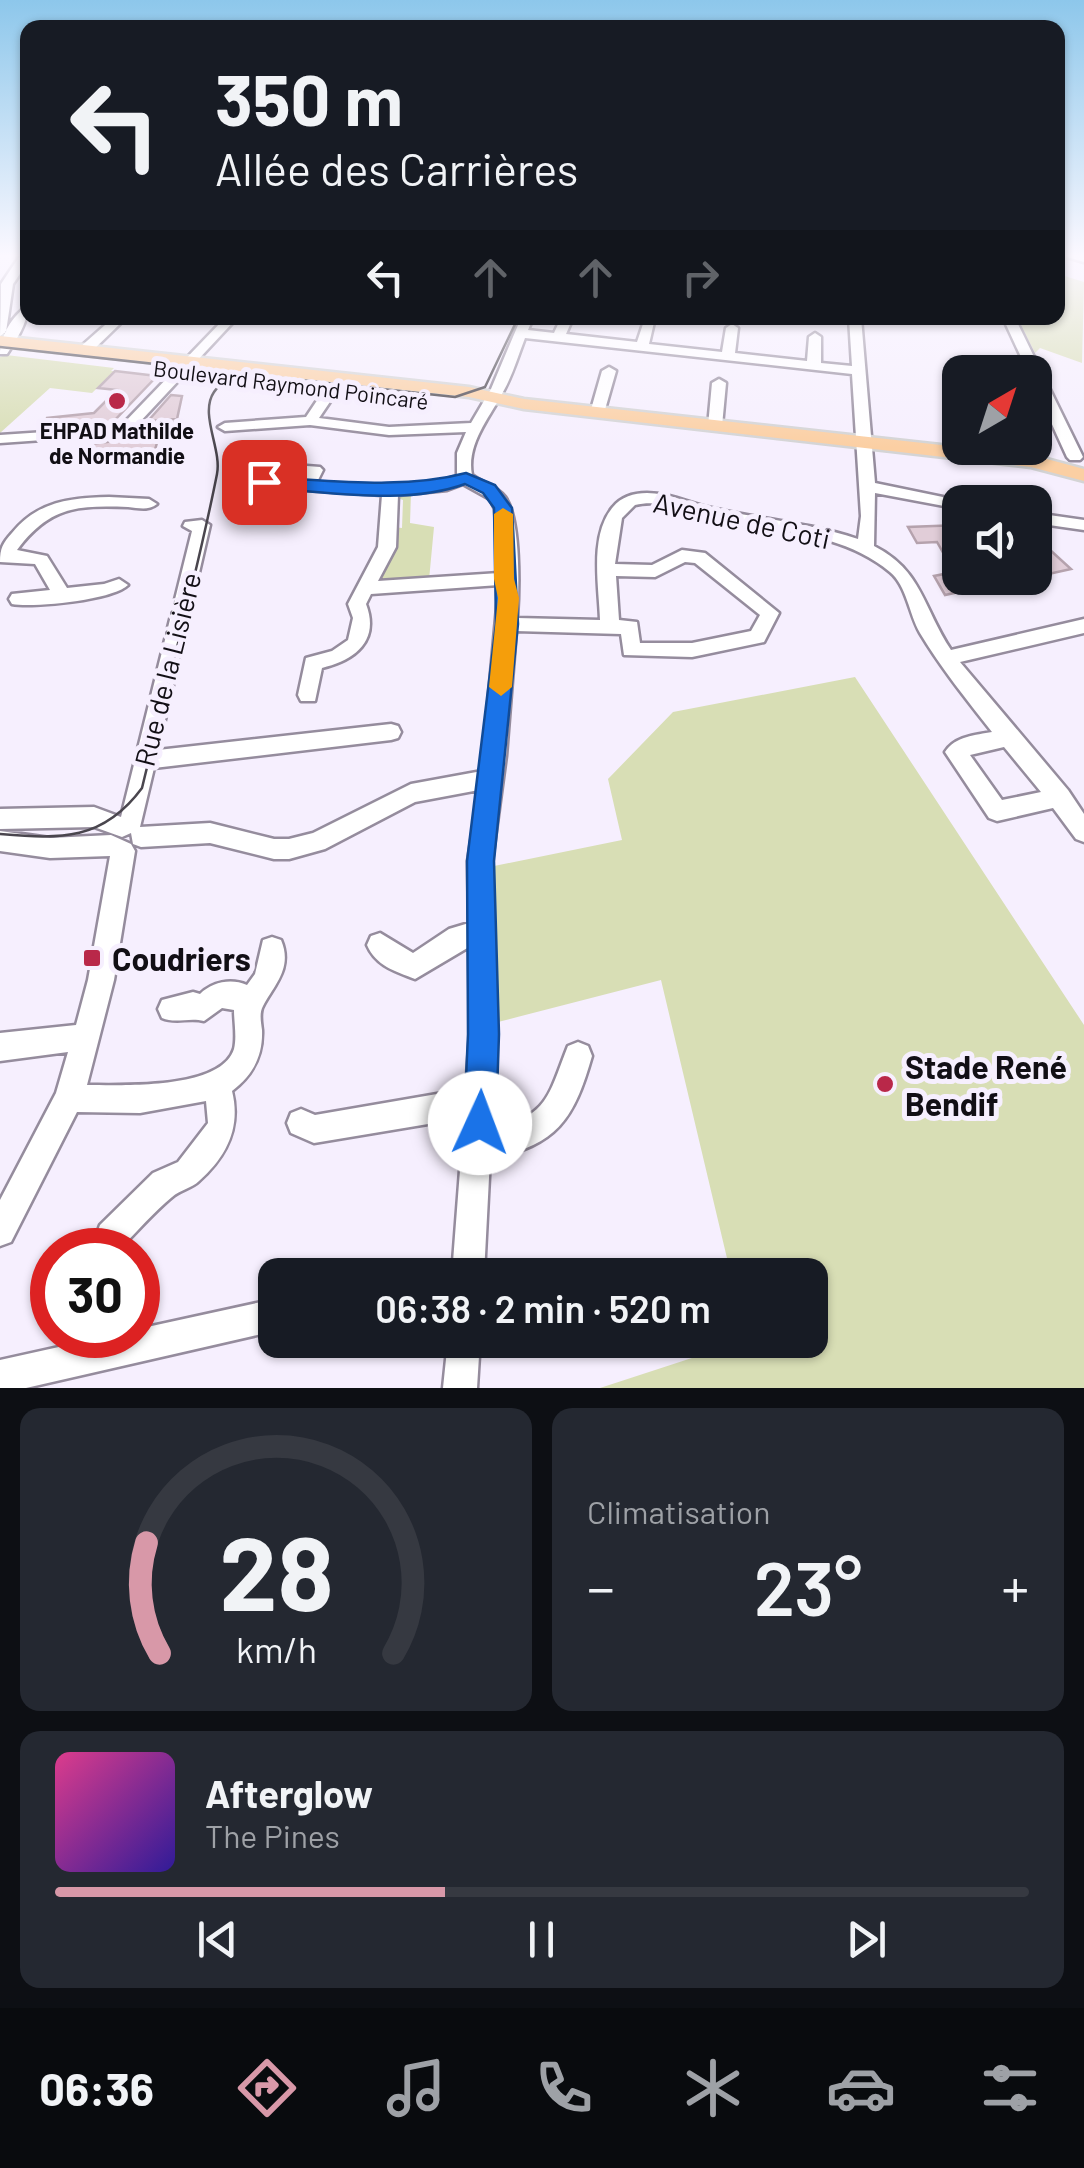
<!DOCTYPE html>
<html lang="fr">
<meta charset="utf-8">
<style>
:root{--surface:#171b24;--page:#242831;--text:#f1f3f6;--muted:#9ea1a6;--line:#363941;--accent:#d898a8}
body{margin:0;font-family:Barlow,sans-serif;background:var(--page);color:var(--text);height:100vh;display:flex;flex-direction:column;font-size:38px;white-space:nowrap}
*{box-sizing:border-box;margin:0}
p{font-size:32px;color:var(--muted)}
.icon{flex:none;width:55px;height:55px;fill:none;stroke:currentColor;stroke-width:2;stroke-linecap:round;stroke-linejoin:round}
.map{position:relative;height:1388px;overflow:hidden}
.side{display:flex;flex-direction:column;gap:20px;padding:20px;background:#0d0f14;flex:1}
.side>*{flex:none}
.guide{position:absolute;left:20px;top:20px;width:1045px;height:305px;border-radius:20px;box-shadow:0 2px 8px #0004;background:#171b24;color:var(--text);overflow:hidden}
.needle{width:65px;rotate:39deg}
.fabs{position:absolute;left:942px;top:355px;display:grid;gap:20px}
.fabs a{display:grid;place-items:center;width:110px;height:110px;border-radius:20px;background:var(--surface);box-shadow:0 2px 8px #0004;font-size:50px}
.speed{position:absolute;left:30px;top:1228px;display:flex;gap:20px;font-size:50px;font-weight:700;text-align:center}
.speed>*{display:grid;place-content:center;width:130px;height:130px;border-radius:50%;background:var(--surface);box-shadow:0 2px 8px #0004;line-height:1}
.speed .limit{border:15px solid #d22;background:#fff;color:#111}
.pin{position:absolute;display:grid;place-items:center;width:85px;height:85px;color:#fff;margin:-42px;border-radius:20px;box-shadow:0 5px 15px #0006}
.me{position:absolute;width:110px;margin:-55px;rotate:2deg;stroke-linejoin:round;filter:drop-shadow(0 0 8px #0008)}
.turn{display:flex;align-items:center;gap:35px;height:210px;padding:0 30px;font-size:45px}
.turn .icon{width:130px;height:130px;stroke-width:2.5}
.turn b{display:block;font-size:70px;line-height:85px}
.lanes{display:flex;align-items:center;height:95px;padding:0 30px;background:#0003;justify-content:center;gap:50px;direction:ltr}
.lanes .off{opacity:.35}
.big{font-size:75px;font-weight:600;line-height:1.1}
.side .tile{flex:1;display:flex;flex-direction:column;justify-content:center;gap:15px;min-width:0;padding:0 35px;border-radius:20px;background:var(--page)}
.side .dial{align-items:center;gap:0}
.dial svg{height:260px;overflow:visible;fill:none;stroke:var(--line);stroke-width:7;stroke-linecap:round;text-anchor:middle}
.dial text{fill:var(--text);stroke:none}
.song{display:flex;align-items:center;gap:30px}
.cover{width:120px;height:120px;border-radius:15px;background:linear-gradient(135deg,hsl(330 70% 55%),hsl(250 70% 35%))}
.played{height:10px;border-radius:5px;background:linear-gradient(90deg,var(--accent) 40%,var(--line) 40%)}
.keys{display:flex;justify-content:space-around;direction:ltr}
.heat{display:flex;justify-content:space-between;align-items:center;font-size:55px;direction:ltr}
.side .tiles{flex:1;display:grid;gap:20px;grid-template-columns:1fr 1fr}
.tile:last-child{grid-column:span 2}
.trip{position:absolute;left:258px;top:1258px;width:570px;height:100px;border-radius:20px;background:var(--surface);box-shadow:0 2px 8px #0004;font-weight:600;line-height:100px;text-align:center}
.tab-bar{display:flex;height:160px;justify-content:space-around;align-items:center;background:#090b0e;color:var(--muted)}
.tab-bar .icon{width:70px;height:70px}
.tab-bar .on{color:var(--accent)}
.tab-bar b{font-size:45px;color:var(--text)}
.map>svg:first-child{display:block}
</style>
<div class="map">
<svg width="1084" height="1388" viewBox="0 0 1084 1388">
<rect width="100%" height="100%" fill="#f6effe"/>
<path fill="#d8deb5" d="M 1058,274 L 1084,282 L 1082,363 L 1040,348 L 1035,353 L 1018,319 L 1058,318 Z
M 6,355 L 114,368 L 111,371 L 115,371 L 92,393 L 50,388 L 0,433 L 0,357 Z
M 411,493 L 410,523 L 434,527 L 429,580 L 378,585 L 391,547 L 393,527 L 402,528 L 403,500 L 394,497 Z
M 855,677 L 1084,1025 L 1084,1388 L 600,1388 L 747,1340 L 810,1340 L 810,1275 L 731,1275 L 661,980 L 498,1022 L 494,866 L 622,840 L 608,779 L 673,712 Z"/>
<path fill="#e1cdd8" stroke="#b5a2ad" stroke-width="2.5" d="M 115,371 L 157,376 L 111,424 L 43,428 L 47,418 L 94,413 L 117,390 L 98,388 Z
M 171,395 L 182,396 L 177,419 L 148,421 Z
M 159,436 L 154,453 L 74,460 L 89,444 Z
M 960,525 L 960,578 L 1003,578 L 1004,582 L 945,595 L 934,576 L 954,572 L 937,542 L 917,543 L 908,527 Z
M 1049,549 L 1071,569 L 1035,577 L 1035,553 Z"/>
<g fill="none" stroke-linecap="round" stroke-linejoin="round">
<defs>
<path id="minor" d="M 21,254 L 28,254 L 28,262 L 13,284 L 6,332 L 0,336 L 1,284 Z
M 1062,254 L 1084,255 L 1084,262 L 1064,256 Z
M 28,306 C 28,322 16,341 7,354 L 0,354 C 0,337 12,315 28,306 Z
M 113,318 L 126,318 L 89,354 L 79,354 L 79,348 Z
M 225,318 L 237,318 L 137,425 L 181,423 L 188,427 L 186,430 L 0,443 L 0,435 L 120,427 Z
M 521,318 L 533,318 L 528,330 L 554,333 L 561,318 L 573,318 L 566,334 L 637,342 L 645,318 L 655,318 L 649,344 L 722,352 L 726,328 L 732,324 L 738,328 L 735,353 L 807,361 L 809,337 L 815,333 L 821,337 L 821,363 L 852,366 L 849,318 L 861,318 L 875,483 L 967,502 L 960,502 L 960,509 L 875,493 L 874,546 C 922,570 923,608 951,650 L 1084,619 L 1084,633 L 960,662 L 1068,790 L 1084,814 L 1084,842 L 1076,839 L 1053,808 L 997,821 L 989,818 L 945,752 C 955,736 976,735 992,732 C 967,700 941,668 920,633 C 909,614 907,586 890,572 C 846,535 786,532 732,522 C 701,517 665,497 635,505 L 622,518 L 615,564 L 652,565 L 682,550 L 705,553 L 779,613 L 764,642 L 692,657 L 624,655 L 621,634 L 516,631 L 506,756 L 492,861 L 496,1034 L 491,1128 C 549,1118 549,1093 568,1046 L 578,1042 L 588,1046 L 592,1056 C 574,1119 557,1146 490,1158 L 484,1275 L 452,1275 L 464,1118 L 314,1143 L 291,1133 L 287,1123 L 291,1113 L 301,1109 L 315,1115 L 466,1089 L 470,1034 L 469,947 L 415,979 C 395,971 376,966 367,945 L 371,936 L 380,933 L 413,953 L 449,929 L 469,923 L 468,861 L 479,790 L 415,802 L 325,849 L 289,859 L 274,859 L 210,843 L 141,847 L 133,844 L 131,833 L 122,837 L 94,827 L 0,829 L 0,809 L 94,807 L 121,817 L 192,531 L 183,526 L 185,522 L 202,520 L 210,525 L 158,750 L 391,724 L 398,726 L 401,732 L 398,738 L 391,740 L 154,768 L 140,827 L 210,823 L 274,839 L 289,839 L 313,833 L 411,784 L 482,771 L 499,585 L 371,594 L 366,604 C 380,641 355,660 322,668 L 315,701 L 301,701 L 298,695 L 306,658 L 332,651 L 348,640 L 353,618 L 348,604 L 378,547 L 382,495 L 259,487 L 251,482 L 262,465 L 267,463 L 320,467 L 323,470 L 317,482 C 363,485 413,491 457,476 L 457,453 L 466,432 L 389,435 L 310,425 L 225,431 L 218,427 L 225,423 L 306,417 L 326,387 L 331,386 L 338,390 L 319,418 L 389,427 L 471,423 L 491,389 ZM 525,338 L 852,374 L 861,516 L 858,539 C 808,522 757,519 707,507 C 687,502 668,493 647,493 C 634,493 621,497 613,507 C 589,535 599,586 600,620 L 517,618 C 519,590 521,519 505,497 C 497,486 482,483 472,475 C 466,444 490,417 503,392 C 513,374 518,356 525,338 ZM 272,473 L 305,474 L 302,481 L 269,478 ZM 463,484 L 490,499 L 495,509 L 499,573 L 378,581 L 396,547 L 398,495 L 447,490 ZM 685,562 L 695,563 L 760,615 L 751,631 L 692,643 L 640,643 L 637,622 L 619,620 L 616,576 L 655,577 ZM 1004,747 L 1041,792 L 1002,800 L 970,755 Z
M 1003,318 L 1015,318 L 1083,457 L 1080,460 L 1070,460 L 1067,457 L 1035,387 L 1035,372 L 1028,372 Z
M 609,367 L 616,371 L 604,413 L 592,416 L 590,413 L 602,371 Z
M 719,379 L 726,383 L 722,426 L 715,430 L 708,426 L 712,383 Z
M 109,497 L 149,499 L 157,504 C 148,511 139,508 128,507 C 76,505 49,507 17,550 L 47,556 L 67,588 L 104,584 L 119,579 L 128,585 C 113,600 33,608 12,604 L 9,599 L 12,594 L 50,590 L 35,564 L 0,562 C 0,548 3,543 12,533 C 38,501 70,498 109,497 Z
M 1035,513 L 1084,520 L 1084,530 L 1035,523 Z
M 0,831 L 50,838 L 111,835 L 131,844 L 135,851 L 114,980 L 87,1085 C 121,1085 221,1090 234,1049 C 237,1037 234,1022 234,1010 L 222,1008 L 204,1021 C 189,1017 176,1024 162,1018 L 158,1009 L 162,1000 L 193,992 L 200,994 C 212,982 231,978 247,985 L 255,974 L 263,940 L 272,937 L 281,940 C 293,968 274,985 263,1006 C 259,1013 261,1022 262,1030 C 263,1056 253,1075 232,1091 C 241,1127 227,1156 199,1181 C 192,1188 180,1190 172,1197 C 154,1212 138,1230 122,1247 L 114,1250 L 100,1247 L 96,1236 L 100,1225 L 153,1173 L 178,1162 L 208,1123 L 206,1101 L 140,1113 L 77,1112 L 11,1242 L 0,1246 L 0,1200 L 56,1093 L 68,1052 L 0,1061 L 0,1033 L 76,1025 L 88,980 L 110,856 L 50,858 L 0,851 Z
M 275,1299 L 275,1331 L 26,1388 L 0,1388 L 0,1360 L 113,1335 L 138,1335 L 138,1329 Z
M 448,1340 L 480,1340 L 477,1388 L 443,1388 Z"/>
<path id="major" d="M 0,336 L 469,387 L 524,399 L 1032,455 L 1084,469 L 1084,481 L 1031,467 L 524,409 L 469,397 L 0,346 Z"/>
</defs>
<use href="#minor" stroke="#958c9d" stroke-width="5"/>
<use href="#major" stroke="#d4d4d5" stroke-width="5"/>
<use href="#minor" fill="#fff" fill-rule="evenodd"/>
<use href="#major" fill="#fbcfa3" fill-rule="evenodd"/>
<path stroke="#4a464e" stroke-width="2.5" d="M 0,347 L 455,397 L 485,387 L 518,318
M 0,834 C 61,839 103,841 142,788 C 167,684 196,580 217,474 C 222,449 199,414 214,392 C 223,377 247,378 263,376"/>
</g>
<linearGradient id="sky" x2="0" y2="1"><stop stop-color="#8dc7eb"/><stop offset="0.57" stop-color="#fbf8ff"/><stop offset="1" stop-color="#fbf8ff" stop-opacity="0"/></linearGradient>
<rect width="1084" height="448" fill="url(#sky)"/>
<path fill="#1a73e8" stroke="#114b97" stroke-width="2.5" d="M 466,473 L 495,485 L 512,508 L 518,624 L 494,861 L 499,1034 L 496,1123 L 491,1134 L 480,1139 L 469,1134 L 464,1123 L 468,1034 L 467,861 L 496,624 L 494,508 L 483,493 L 465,484 C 405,506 327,491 264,488 L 255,482 L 264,477 C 331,480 401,490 466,473 Z"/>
<path fill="#f59e0b" d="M 503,508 L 513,514 L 514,579 L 519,598 L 512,687 L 501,696 L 489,687 L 498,598 L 494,579 L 494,514 Z"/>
<g fill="#b92849" stroke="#f6effe" stroke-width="4">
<circle cx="117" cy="401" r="10"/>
<rect x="82" y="948" width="20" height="20" rx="5"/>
<circle cx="885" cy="1084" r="10"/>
</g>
<g text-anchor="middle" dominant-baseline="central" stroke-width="10" stroke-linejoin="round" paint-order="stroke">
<g font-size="22" fill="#120f15" stroke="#f6effe">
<text transform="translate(291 384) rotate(7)">Boulevard Raymond Poincaré</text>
</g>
<g font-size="22" font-weight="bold" fill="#120f15" stroke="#f6effe">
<text x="117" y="430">EHPAD Mathilde<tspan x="117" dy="25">de Normandie</tspan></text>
</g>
<g font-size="28" fill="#120f15" stroke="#f6effe">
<text transform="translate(742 520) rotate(12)">Avenue de Coti</text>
<text transform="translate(167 669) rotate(-76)">Rue de la Lisière</text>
</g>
<g font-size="32" font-weight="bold" fill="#120f15" stroke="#f6effe" text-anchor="start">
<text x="112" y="958">Coudriers</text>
<text x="905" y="1066">Stade René<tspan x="905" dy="37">Bendif</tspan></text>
</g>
</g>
</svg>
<div class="fabs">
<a><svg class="needle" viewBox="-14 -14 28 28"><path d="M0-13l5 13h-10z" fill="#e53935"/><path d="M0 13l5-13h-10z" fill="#9ea1a6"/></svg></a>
<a><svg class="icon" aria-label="sound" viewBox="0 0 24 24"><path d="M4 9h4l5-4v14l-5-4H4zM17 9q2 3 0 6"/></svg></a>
</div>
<div class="speed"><div class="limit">30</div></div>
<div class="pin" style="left:264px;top:482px;background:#d93025"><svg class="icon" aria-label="arrive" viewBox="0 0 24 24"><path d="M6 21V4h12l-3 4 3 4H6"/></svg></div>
<svg class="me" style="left:480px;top:1123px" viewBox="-20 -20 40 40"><circle r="19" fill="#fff"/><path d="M0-13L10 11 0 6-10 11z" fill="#1a73e8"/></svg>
<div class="trip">06:38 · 2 min · 520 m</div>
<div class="guide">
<div class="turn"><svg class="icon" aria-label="left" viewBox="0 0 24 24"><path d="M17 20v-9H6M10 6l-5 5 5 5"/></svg><div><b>350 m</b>Allée des Carrières</div></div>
<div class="lanes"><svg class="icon" aria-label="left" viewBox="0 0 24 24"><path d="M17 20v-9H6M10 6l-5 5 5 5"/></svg><svg class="icon off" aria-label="ahead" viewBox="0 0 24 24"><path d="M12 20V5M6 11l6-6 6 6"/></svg><svg class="icon off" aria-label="ahead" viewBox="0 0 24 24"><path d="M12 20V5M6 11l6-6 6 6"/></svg><svg class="icon off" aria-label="right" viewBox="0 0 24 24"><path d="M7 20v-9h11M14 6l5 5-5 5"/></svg></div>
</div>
</div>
<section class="side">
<div class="tiles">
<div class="tile dial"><svg viewBox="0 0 100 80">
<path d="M14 69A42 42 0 1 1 86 69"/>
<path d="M14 69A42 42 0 0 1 10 35" stroke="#d898a8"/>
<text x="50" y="56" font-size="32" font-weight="700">28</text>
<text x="50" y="72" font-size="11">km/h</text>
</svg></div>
<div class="tile"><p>Climatisation</p>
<div class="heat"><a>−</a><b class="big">23°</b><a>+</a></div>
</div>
<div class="tile">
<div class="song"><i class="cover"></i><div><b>Afterglow</b><p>The Pines</p></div></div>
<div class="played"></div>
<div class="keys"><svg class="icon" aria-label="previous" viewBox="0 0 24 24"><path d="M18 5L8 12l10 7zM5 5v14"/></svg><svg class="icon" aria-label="pause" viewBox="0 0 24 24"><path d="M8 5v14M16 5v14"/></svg><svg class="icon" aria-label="next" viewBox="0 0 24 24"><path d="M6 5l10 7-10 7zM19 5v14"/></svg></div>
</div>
</div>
</section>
<nav class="tab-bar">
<b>06:36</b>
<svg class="icon on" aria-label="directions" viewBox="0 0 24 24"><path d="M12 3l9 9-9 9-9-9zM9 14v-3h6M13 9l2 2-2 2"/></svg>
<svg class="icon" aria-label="music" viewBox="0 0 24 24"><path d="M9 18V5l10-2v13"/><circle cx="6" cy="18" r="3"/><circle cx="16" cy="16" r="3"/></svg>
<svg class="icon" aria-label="phone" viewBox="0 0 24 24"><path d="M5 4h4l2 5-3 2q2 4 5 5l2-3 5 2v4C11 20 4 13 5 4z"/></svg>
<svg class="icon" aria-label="climate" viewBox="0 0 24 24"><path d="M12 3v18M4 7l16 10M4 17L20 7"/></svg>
<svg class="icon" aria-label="car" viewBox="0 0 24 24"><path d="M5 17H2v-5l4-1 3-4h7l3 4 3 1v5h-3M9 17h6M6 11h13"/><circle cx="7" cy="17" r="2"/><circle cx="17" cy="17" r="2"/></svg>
<svg class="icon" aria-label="filters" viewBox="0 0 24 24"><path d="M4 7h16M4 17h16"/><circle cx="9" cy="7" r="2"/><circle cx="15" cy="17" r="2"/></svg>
</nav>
